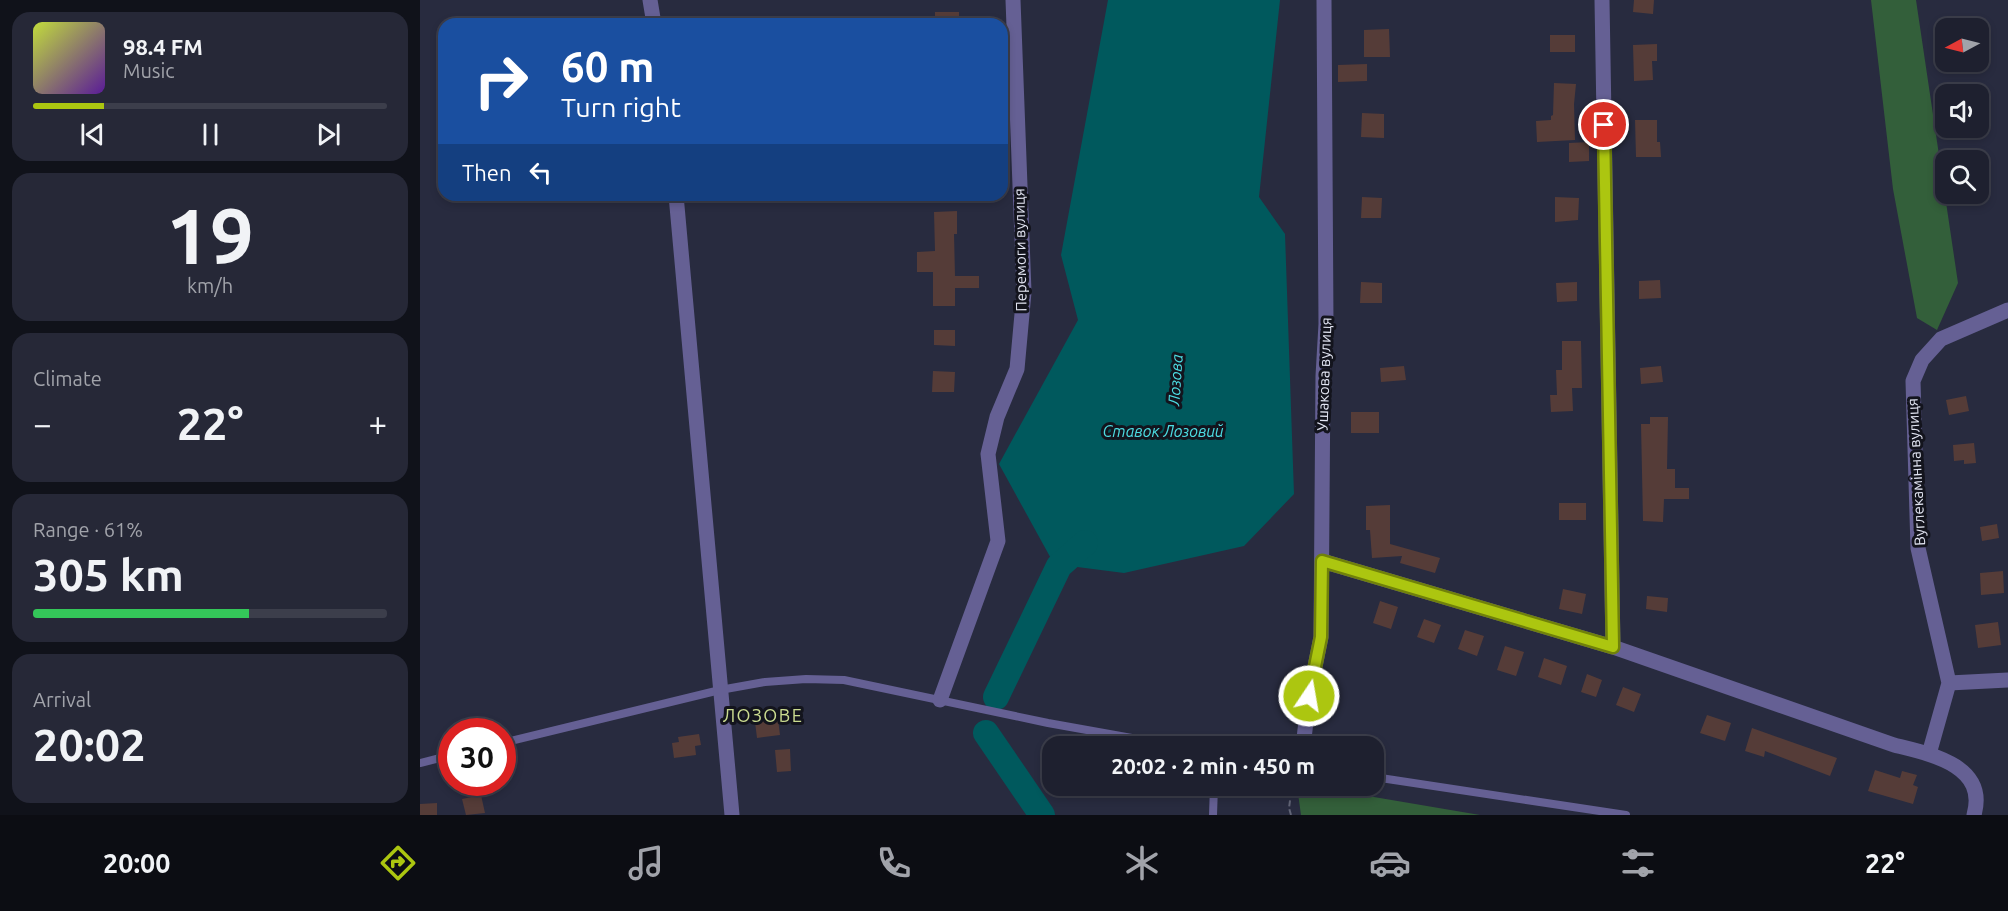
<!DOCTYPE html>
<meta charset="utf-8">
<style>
:root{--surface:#1e202f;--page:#262837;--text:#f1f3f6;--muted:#a1a3aa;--line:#3c3e4b;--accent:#acc610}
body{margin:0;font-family:Ubuntu,sans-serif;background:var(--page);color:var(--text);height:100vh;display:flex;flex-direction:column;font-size:22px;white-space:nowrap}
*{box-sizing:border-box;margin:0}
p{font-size:20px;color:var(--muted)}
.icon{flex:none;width:33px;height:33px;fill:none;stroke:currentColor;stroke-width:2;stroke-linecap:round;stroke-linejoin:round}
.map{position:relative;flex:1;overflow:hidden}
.drawer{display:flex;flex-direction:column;gap:12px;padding:12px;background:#10121a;width:420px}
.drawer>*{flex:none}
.guide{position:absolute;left:18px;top:18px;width:570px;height:183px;border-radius:18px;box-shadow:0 3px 9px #0003,0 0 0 2px var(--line);background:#1a4fa0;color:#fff;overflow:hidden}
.needle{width:39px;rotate:263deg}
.tools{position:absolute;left:1515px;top:18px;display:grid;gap:12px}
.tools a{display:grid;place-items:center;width:54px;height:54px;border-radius:12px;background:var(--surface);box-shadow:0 3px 9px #0003,0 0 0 2px var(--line);font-size:30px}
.speed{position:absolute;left:18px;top:718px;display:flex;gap:12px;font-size:30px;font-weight:700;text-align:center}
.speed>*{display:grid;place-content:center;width:78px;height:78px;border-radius:50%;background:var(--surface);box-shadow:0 3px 9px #0003,0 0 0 2px var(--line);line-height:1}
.speed .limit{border:9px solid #d22;background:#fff;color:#111}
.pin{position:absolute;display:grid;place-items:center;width:51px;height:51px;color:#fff;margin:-26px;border:3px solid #fff;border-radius:50%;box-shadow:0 2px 6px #0007}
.me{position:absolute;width:66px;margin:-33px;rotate:12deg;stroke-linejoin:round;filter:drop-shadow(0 0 4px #0008)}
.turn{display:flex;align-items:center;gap:21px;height:126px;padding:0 24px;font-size:27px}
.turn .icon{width:78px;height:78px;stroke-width:2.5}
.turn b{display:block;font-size:42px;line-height:51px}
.then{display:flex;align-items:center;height:57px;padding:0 24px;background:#0003;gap:12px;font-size:22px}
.big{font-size:45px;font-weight:700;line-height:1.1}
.drawer .tile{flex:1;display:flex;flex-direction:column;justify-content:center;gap:9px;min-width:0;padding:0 21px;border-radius:18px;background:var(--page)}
.drawer .dial{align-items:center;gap:0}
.dial b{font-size:78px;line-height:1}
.song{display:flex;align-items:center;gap:18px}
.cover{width:72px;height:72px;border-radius:9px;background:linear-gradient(135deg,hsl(70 70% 55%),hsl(270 70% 35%))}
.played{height:6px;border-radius:3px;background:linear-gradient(90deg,var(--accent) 20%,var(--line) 20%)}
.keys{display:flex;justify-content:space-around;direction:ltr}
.heat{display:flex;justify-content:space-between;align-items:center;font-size:33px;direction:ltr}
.charge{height:9px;border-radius:4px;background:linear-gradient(90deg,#34c759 61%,var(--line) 0)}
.trip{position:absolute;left:622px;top:736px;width:342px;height:60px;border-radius:18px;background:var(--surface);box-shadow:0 3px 9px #0003,0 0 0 2px var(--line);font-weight:700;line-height:60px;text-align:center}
.menu{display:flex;height:96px;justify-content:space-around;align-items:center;background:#0c0d13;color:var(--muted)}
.menu .icon{width:42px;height:42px}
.menu .current{color:var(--accent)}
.menu b{font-size:27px;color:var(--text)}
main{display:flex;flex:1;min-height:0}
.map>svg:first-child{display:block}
</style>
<main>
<section class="drawer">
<div class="tile">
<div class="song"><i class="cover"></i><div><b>98.4 FM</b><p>Music</p></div></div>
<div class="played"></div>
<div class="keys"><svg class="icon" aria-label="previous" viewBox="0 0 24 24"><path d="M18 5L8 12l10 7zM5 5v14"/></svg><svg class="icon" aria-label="pause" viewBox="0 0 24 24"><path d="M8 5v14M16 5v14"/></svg><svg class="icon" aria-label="next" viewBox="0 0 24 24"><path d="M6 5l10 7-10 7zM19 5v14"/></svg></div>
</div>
<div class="tile dial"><b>19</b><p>km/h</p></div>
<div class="tile"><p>Climate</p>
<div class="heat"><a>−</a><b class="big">22°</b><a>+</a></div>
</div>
<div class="tile"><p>Range · 61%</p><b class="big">305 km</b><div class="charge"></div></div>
<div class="tile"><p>Arrival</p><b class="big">20:02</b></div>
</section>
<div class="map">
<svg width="1588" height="815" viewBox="0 0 1588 815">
<rect width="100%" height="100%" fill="#282b3f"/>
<path fill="#335f3a" d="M 1451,0 L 1496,0 L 1538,283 L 1517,330 L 1497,318 L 1473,189 Z
M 877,786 L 889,786 L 1060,815 L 881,815 Z"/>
<path fill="#00595d" d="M 688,0 L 860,0 L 839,197 L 865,234 L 874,494 L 824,546 L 704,573 L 634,564 L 579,464 L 658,320 L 641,255 Z"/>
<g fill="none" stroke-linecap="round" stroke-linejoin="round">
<path stroke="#00595d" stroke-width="26" d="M 576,697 L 639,566 L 665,543
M 566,733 L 622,815"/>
</g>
<path fill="#553c38" d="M 1214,0 L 1234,0 L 1233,14 L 1213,12 Z
M 515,12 L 539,12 L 539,24 L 515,24 Z
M 969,29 L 970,57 L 944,57 L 944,30 Z
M 1130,35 L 1155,35 L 1155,52 L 1130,52 Z
M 1237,44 L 1237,61 L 1232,61 L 1233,80 L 1214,81 L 1213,45 Z
M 947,64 L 947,81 L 918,82 L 918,65 Z
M 1134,83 L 1156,84 L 1154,104 L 1155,140 L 1117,142 L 1116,121 L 1131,120 L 1131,116 L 1133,115 Z
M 942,113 L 964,114 L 964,138 L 941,137 Z
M 1215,120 L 1237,120 L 1237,142 L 1240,142 L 1241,157 L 1216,157 Z
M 1169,142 L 1169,161 L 1149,162 L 1149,143 Z
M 942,197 L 962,198 L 961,218 L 941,218 Z
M 1135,197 L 1159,198 L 1158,220 L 1135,222 Z
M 537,211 L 537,234 L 534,234 L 535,276 L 559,276 L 559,288 L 535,288 L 535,306 L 513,306 L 513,272 L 497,272 L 497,252 L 515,251 L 514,212 Z
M 1240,280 L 1241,298 L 1219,299 L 1219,281 Z
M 941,282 L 962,283 L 962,303 L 940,303 Z
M 1157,282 L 1157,301 L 1137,302 L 1136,283 Z
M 514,330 L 535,330 L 535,346 L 514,345 Z
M 1142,341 L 1161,341 L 1162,388 L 1152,388 L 1153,411 L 1131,412 L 1130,395 L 1137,395 L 1136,370 L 1142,370 Z
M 984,366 L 986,380 L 961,382 L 960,368 Z
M 1241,366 L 1243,382 L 1221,384 L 1220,368 Z
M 513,371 L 535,372 L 534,392 L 512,392 Z
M 1546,396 L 1549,411 L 1529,415 L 1526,400 Z
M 931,412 L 959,412 L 959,433 L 931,433 Z
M 1230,417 L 1248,417 L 1247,469 L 1255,469 L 1255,488 L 1269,488 L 1269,499 L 1244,499 L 1243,522 L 1223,521 L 1221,424 L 1230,424 Z
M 1554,443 L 1556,463 L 1544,464 L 1544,460 L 1534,461 L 1533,445 Z
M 1139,503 L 1166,503 L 1166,520 L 1139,520 Z
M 970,505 L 970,544 L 1020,558 L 1015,573 L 980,563 L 982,556 L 952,558 L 950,530 L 946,530 L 946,506 Z
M 1577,524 L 1579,538 L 1562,541 L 1560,527 Z
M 1583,571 L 1584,593 L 1561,595 L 1560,573 Z
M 1143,589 L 1166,594 L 1162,614 L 1139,609 Z
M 1227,596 L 1248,598 L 1247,612 L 1226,609 Z
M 960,601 L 978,607 L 971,629 L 953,623 Z
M 1004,619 L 1021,625 L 1014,643 L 997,637 Z
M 1578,622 L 1581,645 L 1558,648 L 1555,625 Z
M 1045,630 L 1064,636 L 1057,656 L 1038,649 Z
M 1085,646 L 1104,652 L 1096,676 L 1077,670 Z
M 1124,658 L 1147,666 L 1141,685 L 1118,677 Z
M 1167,674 L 1182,680 L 1176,697 L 1161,692 Z
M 1203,687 L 1221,694 L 1214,712 L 1196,705 Z
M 1287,715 L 1311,723 L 1305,741 L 1280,733 Z
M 358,719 L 360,735 L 337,738 L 335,722 Z
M 1332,728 L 1417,758 L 1410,776 L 1345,751 L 1344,757 L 1325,751 Z
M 279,734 L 281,745 L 275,746 L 276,755 L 254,758 L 252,743 L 259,742 L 258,737 Z
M 370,749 L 371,771 L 357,772 L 355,750 Z
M 1455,770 L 1480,778 L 1482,771 L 1497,775 L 1493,785 L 1498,787 L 1493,804 L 1448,791 Z
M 61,795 L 65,813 L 46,815 L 42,799 Z
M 17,803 L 17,815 L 0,815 L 0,804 Z"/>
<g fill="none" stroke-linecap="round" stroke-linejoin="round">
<path stroke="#626577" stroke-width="2" stroke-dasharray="6 3" stroke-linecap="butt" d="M 871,815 L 869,808 L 872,786"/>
<path stroke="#656094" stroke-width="8" d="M 82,743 L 300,690 L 345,682 L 386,679 L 424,680 L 628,723 L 762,747
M 0,763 L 32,755
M 954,777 L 1206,815
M 793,815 L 794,786"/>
<path stroke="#656094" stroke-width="15" d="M 230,0 L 234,24
M 1182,0 L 1193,647
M 256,195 L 312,815
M 902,561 L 1193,647 L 1474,745 C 1510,754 1568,765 1554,815
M 1529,683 L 1588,680
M 520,700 L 578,541 L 568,454 L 577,417 L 597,369 L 604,292 L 593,0
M 883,747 L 889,696 L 901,637 L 903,376 L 906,324 L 904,0
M 1509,754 L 1529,683 L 1498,548 L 1493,381 L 1502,360 L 1521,339 L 1588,310"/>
</g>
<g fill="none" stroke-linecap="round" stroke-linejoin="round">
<defs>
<path id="route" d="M 889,696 L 901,637 L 902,561 L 1193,647 L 1184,125"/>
</defs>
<use href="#route" stroke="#70810a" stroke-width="15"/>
<use href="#route" stroke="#acc610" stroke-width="10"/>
</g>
<g text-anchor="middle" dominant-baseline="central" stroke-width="6" stroke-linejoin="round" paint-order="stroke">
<g font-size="15" fill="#e3e6f3" stroke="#13141d">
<text transform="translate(600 250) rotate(-91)">Перемоги вулиця</text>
<text transform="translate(904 374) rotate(-88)">Ушакова вулиця</text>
<text transform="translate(1496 472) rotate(-93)">Вуглекамінна вулиця</text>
</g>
<g font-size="16" font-style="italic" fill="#4ddde3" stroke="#13141d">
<text transform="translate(755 380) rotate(-86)">Лозова</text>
<text x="743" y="431">Ставок Лозовий</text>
</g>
<g font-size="18" letter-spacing="1.5" fill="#cbdc90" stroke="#13141d">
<text x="343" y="715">ЛОЗОВЕ</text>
</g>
</g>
</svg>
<div class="tools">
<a><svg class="needle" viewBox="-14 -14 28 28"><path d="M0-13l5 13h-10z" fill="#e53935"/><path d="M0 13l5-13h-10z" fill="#a1a3aa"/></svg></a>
<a><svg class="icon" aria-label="sound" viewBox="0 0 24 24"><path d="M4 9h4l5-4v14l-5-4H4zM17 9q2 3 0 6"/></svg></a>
<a><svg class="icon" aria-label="search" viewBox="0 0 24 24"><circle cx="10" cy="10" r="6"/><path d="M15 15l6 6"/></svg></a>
</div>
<div class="speed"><div class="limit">30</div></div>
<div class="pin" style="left:1184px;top:125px;background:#d93025"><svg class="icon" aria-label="arrive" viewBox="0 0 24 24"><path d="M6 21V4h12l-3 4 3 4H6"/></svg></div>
<svg class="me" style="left:889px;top:696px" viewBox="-20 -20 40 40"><circle r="17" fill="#acc610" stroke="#fff" stroke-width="3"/><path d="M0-11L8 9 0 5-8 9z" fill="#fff"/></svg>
<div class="trip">20:02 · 2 min · 450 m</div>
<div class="guide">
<div class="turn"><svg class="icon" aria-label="right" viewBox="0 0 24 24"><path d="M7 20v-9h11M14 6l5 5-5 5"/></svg><div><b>60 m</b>Turn right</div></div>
<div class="then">Then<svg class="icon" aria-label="left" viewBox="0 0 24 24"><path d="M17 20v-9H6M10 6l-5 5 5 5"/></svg></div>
</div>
</div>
</main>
<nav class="menu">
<b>20:00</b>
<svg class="icon current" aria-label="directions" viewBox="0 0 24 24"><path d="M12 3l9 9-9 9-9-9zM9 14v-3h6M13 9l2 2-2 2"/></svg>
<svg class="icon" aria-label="music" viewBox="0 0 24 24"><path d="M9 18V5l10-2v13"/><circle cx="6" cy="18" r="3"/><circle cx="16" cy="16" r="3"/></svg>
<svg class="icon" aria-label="phone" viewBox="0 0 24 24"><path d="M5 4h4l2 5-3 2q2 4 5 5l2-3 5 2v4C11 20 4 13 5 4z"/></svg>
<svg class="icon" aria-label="climate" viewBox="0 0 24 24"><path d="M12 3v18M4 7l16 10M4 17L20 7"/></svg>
<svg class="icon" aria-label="car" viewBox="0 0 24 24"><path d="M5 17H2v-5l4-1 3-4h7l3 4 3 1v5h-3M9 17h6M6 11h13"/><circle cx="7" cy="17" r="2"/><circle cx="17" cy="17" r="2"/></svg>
<svg class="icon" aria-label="filters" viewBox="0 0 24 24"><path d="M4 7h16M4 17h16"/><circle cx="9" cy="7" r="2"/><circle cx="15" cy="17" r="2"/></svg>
<b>22°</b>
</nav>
